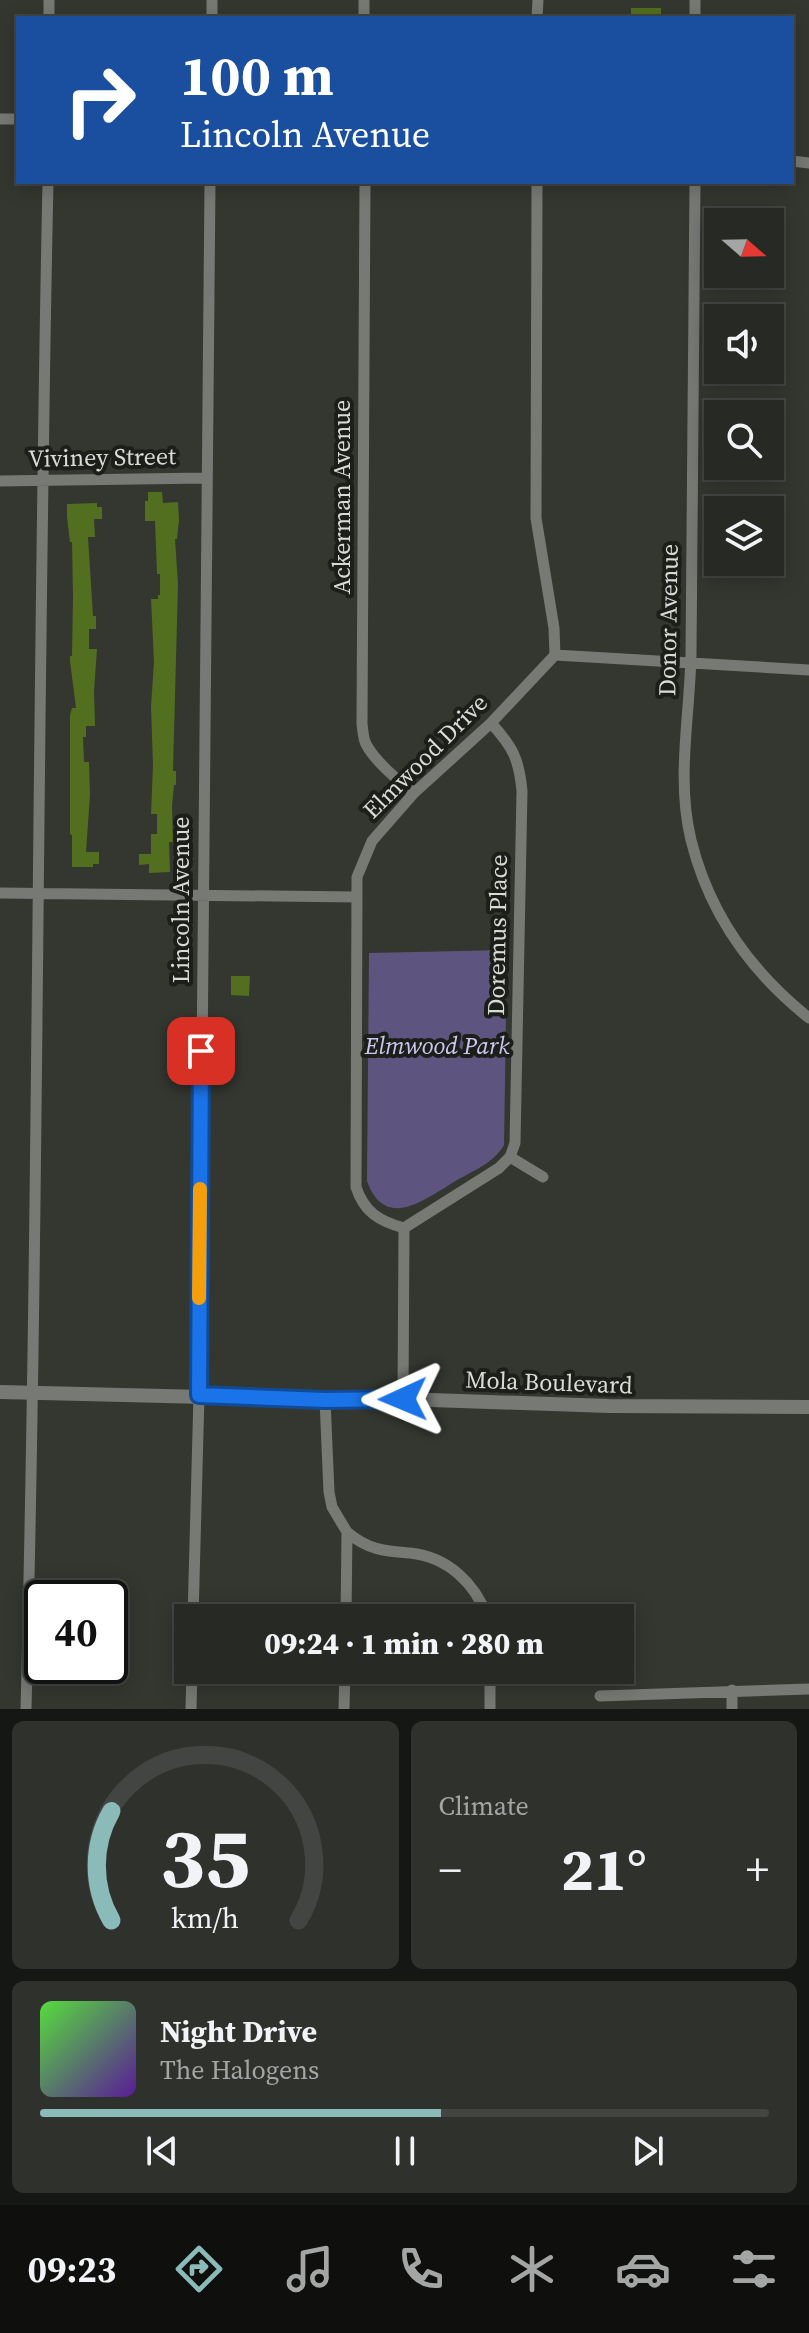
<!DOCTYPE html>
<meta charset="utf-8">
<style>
:root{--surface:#262924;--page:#2e312c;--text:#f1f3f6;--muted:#a4a6a6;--line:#424541;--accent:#8bbbb9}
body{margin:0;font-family:"Source Serif 4",serif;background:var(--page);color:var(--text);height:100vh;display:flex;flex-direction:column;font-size:30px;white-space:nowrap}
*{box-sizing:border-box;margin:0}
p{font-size:26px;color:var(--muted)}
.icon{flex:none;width:44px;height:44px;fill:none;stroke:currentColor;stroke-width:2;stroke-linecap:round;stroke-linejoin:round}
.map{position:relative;height:1709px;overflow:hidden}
.panel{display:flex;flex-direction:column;gap:12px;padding:12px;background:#151714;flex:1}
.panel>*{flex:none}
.top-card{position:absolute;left:16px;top:16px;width:778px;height:168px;border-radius:0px;box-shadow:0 4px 20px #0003,0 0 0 2px var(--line);background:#1a4fa0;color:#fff;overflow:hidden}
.needle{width:52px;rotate:110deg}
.controls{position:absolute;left:704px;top:208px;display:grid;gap:16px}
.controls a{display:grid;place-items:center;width:80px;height:80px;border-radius:0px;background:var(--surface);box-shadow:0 4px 20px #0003,0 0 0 2px var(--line);font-size:40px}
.speed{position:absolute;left:24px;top:1580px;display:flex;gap:16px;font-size:40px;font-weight:700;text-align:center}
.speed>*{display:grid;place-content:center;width:104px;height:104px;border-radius:50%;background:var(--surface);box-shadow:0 4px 20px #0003,0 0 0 2px var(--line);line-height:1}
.speed .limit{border:4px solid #111;border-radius:12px;background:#fff;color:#111}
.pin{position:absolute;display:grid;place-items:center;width:68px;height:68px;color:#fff;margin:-34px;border-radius:16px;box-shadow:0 4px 12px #0006}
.me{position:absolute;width:88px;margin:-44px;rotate:269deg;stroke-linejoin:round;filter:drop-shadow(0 0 6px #0008)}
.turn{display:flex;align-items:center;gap:28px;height:168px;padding:0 32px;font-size:36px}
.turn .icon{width:104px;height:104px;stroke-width:2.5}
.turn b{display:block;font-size:56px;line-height:68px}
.big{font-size:60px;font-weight:800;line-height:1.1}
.panel .widget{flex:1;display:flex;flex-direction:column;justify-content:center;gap:12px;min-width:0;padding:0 28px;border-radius:12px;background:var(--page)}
.panel .dial{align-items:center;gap:0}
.dial svg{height:208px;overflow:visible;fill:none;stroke:var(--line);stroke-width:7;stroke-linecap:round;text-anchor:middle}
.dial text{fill:var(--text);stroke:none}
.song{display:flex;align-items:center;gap:24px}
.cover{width:96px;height:96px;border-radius:12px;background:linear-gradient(135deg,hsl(110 70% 55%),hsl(270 70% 35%))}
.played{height:8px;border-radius:4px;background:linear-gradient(90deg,var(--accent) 55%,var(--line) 55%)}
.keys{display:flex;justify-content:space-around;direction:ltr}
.heat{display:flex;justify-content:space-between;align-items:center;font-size:44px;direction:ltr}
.panel .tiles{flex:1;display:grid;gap:12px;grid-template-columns:1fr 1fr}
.widget:last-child{grid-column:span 2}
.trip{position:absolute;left:174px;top:1604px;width:460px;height:80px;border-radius:0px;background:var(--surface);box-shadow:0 4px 20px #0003,0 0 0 2px var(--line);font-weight:800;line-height:80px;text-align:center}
.dock{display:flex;height:128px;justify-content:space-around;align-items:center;background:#0f100e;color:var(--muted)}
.dock .icon{width:56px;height:56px}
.dock .active{color:var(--accent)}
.dock b{font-size:36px;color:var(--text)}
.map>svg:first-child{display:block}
</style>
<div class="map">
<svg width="809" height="1709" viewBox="0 0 809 1709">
<rect width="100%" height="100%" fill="#333730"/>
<path fill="#5d557f" d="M 507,950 L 504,1145 C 493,1164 472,1171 454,1182 C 424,1200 385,1231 367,1181 L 369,953 Z"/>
<path fill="#516f1f" d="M 631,8 L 661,8 L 661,18 L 631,18 Z
M 148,492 L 162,492 L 163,503 L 178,502 L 179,520 L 177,539 L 175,539 L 178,584 L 173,771 L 176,771 L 176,785 L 174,785 L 172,806 L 173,842 L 169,842 L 170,872 L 149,873 L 149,864 L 139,865 L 139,854 L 151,854 L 151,834 L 157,834 L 157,814 L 151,814 L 153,765 L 151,706 L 154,662 L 151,599 L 158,599 L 158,595 L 160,595 L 160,574 L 157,574 L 155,521 L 145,521 L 145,501 L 148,501 Z
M 97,503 L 97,507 L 102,507 L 102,519 L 94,519 L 95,537 L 88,537 L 93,616 L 96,616 L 96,629 L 89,629 L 89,649 L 97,649 L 94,691 L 95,726 L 86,726 L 86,737 L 83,737 L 84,762 L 89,762 L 90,795 L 86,852 L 99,852 L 99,864 L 93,864 L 93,867 L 72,867 L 72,835 L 70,834 L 70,715 L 72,708 L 76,708 L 70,661 L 70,656 L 72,656 L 73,596 L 72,542 L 70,542 L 67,517 L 67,504 Z
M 231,976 L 250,976 L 249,996 L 231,995 Z"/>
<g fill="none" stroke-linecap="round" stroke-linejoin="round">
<path stroke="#777975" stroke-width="11" d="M 364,0 L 364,18
M 49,18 L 49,0
M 212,18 L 212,0
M 537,18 L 538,0
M 695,18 L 695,0
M 0,119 L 18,119
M 792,161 L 809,163
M 365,182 L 362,724 C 363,730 363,738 366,744 C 374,760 399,782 414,793
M 695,182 C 694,339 692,496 691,654 C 690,716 676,778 691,840 C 709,913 751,972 809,1018
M 0,481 L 205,478
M 555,655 L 809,670
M 0,893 L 356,897
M 510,1157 L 543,1177
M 404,1228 L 499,1168 L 510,1157 L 515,1143 L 522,791 C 519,759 513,747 491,723
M 403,1399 L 404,1228 C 379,1221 364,1212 356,1187 L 357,877 L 372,841 L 414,793 L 491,723 L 555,655 L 554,628 L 536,518 L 537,182
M 325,1400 L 329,1492 L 332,1507 L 347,1532 L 346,1618
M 347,1532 C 368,1550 384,1551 410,1553 C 448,1557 475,1583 488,1618
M 193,1618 L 199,1395 L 210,182
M 600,1696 L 809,1689
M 26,1709 C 39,1200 37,691 48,182
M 191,1709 L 192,1670
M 344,1709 L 345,1670
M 490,1709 L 490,1670
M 732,1709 L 732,1690"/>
<path stroke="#777975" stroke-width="14" d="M 0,1392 L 325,1400 L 403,1399 L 609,1406 L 809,1407"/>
</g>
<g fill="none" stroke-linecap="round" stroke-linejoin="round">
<defs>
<path id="route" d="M 201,1051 L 199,1395 L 325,1400 L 403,1399"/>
</defs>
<use href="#route" stroke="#114b97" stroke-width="20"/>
<use href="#route" stroke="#1a73e8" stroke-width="14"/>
<path stroke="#f59e0b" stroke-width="14" d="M 199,1298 L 200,1189"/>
</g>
<g text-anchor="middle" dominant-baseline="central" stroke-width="8" stroke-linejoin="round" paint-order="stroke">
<g font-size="24" fill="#d9dbd7" stroke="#1c1e1a">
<text transform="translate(102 457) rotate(-1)">Viviney Street</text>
<text transform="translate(341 497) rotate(-90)">Ackerman Avenue</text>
<text transform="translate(668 620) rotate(-89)">Donor Avenue</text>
<text transform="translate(425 756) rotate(-45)">Elmwood Drive</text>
<text transform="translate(180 900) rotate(-90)">Lincoln Avenue</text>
<text transform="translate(497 935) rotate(-89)">Doremus Place</text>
<text transform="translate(549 1382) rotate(2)">Mola Boulevard</text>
</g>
<g font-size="24" font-style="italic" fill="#cdc7f0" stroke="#1c1e1a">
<text x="437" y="1045">Elmwood Park</text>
</g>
</g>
</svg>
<div class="controls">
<a><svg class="needle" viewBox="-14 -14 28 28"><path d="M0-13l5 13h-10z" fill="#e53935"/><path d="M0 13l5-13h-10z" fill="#a4a6a6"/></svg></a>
<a><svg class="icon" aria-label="sound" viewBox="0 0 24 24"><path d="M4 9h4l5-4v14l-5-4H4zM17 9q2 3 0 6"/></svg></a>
<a><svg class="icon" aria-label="search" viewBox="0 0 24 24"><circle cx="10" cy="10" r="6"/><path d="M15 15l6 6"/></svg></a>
<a><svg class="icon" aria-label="layers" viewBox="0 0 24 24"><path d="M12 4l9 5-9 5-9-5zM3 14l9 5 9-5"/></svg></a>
</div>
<div class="speed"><div class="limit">40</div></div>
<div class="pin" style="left:201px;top:1051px;background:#d93025"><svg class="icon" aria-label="arrive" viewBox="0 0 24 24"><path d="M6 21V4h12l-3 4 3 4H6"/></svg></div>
<svg class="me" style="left:403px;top:1399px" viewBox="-20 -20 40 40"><path d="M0-17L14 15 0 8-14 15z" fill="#1a73e8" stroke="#fff" stroke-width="4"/></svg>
<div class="trip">09:24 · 1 min · 280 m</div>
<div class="top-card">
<div class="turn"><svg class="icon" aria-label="right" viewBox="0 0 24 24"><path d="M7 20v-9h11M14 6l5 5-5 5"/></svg><div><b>100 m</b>Lincoln Avenue</div></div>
</div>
</div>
<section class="panel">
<div class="tiles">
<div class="widget dial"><svg viewBox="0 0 100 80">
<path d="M14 69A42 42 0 1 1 86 69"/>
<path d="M14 69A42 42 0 0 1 14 27" stroke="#8bbbb9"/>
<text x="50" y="56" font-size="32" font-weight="700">35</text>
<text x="50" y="72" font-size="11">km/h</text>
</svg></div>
<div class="widget"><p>Climate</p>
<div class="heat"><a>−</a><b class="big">21°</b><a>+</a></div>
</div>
<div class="widget">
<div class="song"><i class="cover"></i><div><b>Night Drive</b><p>The Halogens</p></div></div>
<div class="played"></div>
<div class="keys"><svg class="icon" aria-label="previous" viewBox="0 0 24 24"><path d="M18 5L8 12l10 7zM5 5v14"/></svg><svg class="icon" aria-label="pause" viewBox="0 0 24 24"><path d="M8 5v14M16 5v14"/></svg><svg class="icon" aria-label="next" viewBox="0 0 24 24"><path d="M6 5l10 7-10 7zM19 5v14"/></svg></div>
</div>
</div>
</section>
<nav class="dock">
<b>09:23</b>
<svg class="icon active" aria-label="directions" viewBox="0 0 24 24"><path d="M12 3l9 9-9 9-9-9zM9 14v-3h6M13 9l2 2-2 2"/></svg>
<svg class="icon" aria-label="music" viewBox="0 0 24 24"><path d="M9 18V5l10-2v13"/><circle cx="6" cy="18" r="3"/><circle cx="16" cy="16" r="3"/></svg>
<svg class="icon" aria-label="phone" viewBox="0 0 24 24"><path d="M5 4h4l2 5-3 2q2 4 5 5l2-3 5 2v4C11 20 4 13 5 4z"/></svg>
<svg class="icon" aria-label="climate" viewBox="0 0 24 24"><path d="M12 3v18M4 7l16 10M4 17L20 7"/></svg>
<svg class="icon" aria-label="car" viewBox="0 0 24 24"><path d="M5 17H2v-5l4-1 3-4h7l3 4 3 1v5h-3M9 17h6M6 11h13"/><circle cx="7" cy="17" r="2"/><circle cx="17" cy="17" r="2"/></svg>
<svg class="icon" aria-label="filters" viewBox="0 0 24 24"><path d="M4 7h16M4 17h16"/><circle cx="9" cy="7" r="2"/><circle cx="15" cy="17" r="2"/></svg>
</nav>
